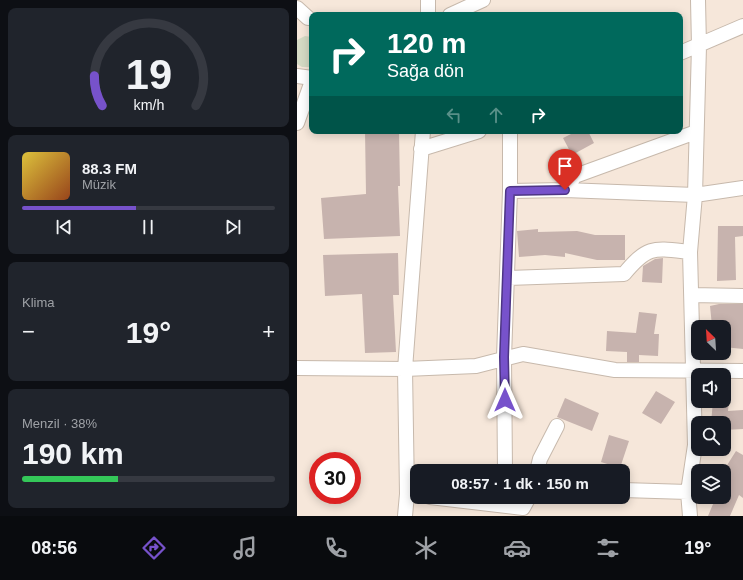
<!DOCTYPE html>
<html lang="tr">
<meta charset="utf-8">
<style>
:root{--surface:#171b24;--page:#20242c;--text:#f1f3f6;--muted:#9ea1a6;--line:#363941;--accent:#7752cb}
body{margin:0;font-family:Helvetica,sans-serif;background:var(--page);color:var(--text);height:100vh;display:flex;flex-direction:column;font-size:15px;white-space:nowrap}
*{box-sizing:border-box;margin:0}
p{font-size:13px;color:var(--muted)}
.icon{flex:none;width:22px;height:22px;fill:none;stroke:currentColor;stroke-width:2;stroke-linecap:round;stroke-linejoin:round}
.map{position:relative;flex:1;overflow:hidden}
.details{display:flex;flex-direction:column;gap:8px;padding:8px;background:#0d0f14;width:297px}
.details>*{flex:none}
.hud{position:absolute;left:12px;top:12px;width:374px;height:122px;border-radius:8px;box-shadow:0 2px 10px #0003;background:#00695c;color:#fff;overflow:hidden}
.needle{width:26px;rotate:335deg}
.fabs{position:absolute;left:394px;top:320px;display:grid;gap:8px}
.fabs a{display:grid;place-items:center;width:40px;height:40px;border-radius:8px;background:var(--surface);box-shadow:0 2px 10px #0003;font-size:20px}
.speed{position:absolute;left:12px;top:452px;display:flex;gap:8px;font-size:20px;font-weight:700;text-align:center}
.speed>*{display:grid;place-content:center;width:52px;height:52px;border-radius:50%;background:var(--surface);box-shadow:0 2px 10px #0003;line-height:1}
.speed .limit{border:6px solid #d22;background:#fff;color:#111}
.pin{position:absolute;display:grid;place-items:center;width:34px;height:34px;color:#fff;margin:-41px -17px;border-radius:50% 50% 50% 0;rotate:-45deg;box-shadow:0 0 4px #0007}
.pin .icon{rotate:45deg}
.me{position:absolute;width:44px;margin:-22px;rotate:0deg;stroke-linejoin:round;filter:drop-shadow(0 0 3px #0008)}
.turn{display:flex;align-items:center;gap:14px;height:84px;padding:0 12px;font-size:18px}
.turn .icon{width:52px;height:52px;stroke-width:2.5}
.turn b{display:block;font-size:28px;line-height:34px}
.lanes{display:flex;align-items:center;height:38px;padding:0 12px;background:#0003;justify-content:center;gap:20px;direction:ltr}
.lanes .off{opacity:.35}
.big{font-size:30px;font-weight:700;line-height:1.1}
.details .widget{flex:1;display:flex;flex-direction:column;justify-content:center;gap:6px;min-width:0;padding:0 14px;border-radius:8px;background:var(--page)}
.details .dial{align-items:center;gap:0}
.dial svg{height:104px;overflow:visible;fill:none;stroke:var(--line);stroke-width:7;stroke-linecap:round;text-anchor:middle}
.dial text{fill:var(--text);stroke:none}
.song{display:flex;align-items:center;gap:12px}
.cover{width:48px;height:48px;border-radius:6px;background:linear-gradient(135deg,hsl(50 70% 55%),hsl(20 70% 35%))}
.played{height:4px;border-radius:2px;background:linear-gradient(90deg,var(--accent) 45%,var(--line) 45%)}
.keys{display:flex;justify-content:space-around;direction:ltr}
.heat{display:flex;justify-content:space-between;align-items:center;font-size:22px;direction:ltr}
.charge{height:6px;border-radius:3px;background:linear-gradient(90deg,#34c759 38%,var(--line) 0)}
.trip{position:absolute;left:113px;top:464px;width:220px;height:40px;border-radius:8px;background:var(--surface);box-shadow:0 2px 10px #0003;font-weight:700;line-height:40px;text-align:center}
.dock{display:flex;height:64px;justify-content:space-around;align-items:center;background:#090b0e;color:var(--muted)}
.dock .icon{width:28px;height:28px}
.dock .on{color:var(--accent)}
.dock b{font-size:18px;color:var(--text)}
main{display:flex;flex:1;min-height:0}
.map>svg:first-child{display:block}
</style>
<main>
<section class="details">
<div class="widget dial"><svg viewBox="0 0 100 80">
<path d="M14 69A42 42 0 1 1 86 69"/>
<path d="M14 69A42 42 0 0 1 8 46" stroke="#7752cb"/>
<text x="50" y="56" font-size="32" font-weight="700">19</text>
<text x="50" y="72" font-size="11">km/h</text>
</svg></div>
<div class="widget">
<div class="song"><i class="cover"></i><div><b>88.3 FM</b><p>Müzik</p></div></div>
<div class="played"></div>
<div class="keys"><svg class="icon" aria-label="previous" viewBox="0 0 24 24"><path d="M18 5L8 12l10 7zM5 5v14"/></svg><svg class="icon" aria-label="pause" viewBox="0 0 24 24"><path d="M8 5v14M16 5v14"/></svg><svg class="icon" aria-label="next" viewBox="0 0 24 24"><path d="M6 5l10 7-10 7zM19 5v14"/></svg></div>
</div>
<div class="widget"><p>Klima</p>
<div class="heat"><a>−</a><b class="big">19°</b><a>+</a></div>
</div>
<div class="widget"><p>Menzil · 38%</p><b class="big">190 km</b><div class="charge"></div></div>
</section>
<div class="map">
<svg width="446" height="516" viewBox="0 0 446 516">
<rect width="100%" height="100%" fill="#f6e7da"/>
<path fill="#d5dac4" d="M 8,36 L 15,37 L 15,67 L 5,67 L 0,64 L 0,40 Z"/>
<path fill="#c7b3ae" d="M 68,131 L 102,131 L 103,186 L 101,186 L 103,236 L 27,239 L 24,198 L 69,194 Z
M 280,131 L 291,131 L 297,143 L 275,155 L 266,138 Z
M 421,226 L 446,226 L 446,236 L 438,237 L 439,280 L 420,281 Z
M 241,229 L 241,232 L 280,231 L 298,235 L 328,235 L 328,260 L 300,260 L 268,253 L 268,257 L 248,255 L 222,257 L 220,231 Z
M 101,253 L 102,295 L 96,295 L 99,352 L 68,353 L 65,294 L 28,296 L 26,255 Z
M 366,258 L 365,283 L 345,282 L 346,266 L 358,259 Z
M 422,304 L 446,304 L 446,349 L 427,347 L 427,324 L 415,326 L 413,306 Z
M 342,312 L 360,314 L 357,334 L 362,334 L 361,356 L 342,355 L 342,362 L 330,362 L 330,352 L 309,351 L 310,331 L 339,333 Z
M 359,391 L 378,402 L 364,424 L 345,413 Z
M 268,398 L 302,413 L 295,431 L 260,417 Z
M 416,401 L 432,401 L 431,411 L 446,410 L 446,429 L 427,430 L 427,423 L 414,423 Z
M 312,435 L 332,441 L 323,468 L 304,462 Z
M 439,451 L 446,455 L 446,498 L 442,495 L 433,516 L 411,516 L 419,497 L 427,497 L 427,470 Z"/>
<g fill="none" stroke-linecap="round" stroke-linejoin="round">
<defs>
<path id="minor" d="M 131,0 L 131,15
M 0,8 L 11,18
M 153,15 L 186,0
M 383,53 L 446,26
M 0,76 L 15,78
M 0,123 L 15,81
M 124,149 L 182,131
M 268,190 L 278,176 L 399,132
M 213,191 L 268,190 L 398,195 L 446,188
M 210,278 L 327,274 C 351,245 357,248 393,252
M 395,295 L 446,296
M 0,368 L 108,369 L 179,366 L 226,354 L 318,370 L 446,371
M 208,471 L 207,357 L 213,191 L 213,131
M 240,471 L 243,459 L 260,426
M 326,490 L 391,492
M 133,497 L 226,508 L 232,497
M 108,516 L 110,494 L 108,369 L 126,131
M 393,516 L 391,492 L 398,445 L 393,252 L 398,195 L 402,46 L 401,0"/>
</defs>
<use href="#minor" stroke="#c7b9ac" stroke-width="16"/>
<use href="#minor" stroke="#fff" stroke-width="14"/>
</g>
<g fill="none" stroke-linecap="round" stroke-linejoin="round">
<defs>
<path id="route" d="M 208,400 L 207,357 L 213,191 L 268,190"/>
</defs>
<use href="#route" stroke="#4d3584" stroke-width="10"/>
<use href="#route" stroke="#7752cb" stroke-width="7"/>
</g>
</svg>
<div class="fabs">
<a><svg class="needle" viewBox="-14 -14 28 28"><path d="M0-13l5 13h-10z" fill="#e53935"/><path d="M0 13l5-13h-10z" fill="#9ea1a6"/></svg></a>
<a><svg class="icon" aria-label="sound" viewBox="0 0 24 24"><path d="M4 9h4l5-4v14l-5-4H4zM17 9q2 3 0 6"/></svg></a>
<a><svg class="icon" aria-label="search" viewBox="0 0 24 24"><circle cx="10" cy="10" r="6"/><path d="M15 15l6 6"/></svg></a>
<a><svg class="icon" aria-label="layers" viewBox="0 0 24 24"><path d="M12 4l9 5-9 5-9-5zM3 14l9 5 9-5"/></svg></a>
</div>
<div class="speed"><div class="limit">30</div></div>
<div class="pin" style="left:268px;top:190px;background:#d93025"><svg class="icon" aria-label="arrive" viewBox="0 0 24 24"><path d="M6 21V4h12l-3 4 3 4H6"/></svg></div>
<svg class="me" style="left:208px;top:400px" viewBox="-20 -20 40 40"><path d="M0-17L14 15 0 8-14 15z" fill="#7752cb" stroke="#fff" stroke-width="4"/></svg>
<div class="trip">08:57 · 1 dk · 150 m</div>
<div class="hud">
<div class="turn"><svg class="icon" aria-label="right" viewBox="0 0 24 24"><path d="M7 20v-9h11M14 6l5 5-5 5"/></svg><div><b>120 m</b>Sağa dön</div></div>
<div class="lanes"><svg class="icon off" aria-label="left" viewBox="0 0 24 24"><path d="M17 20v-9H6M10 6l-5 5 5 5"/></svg><svg class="icon off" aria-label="ahead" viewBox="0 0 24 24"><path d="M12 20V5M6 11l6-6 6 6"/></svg><svg class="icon" aria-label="right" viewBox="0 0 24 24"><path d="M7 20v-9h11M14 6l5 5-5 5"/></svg></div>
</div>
</div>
</main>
<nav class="dock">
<b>08:56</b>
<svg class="icon on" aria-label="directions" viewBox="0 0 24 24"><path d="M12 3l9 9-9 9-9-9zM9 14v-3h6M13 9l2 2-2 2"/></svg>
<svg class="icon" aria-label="music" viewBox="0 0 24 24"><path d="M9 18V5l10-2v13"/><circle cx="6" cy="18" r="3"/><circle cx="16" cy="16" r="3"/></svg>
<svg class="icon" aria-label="phone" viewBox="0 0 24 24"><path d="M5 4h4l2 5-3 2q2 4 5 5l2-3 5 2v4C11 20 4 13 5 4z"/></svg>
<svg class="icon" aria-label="climate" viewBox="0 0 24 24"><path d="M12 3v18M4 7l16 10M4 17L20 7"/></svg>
<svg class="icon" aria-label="car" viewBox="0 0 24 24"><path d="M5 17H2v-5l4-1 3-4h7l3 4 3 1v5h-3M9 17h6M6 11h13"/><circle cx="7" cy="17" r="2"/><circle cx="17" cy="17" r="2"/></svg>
<svg class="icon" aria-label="filters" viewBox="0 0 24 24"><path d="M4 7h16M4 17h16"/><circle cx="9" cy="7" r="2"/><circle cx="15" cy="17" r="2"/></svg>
<b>19°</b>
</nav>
